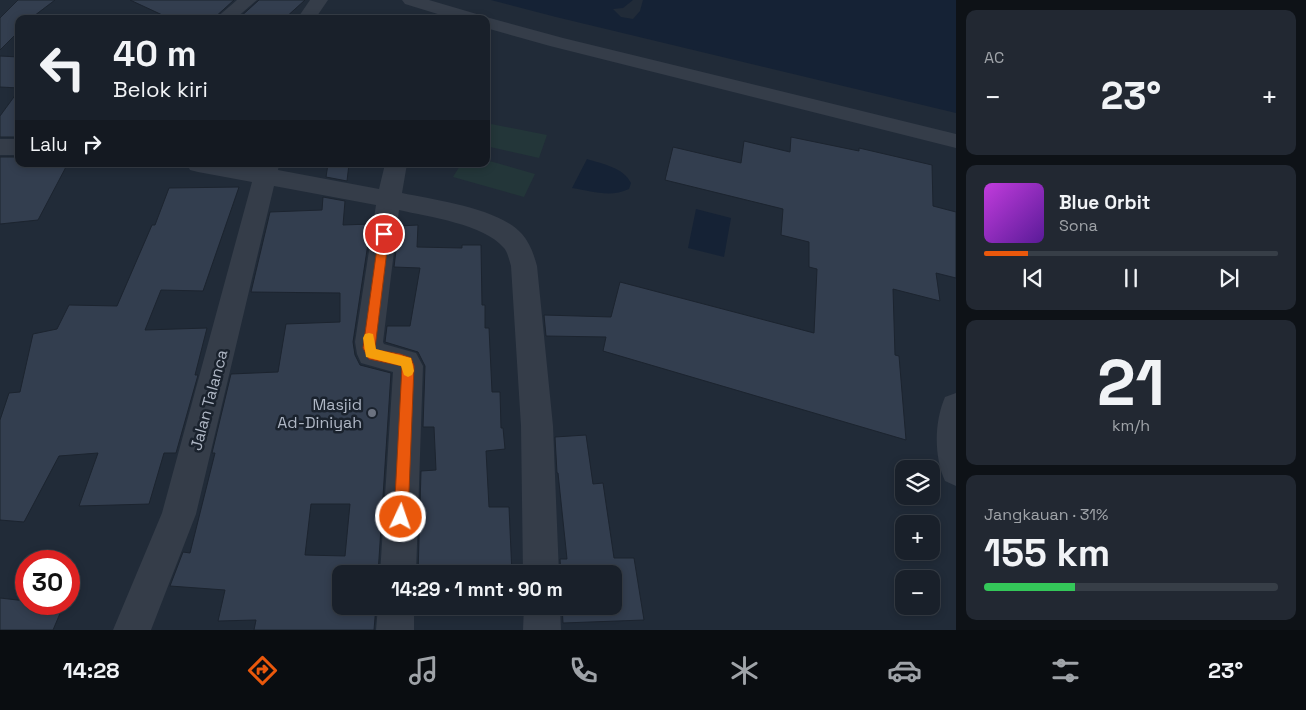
<!DOCTYPE html>
<html lang="id">
<meta charset="utf-8">
<style>
:root{--surface:#19202a;--page:#222832;--text:#f1f3f6;--muted:#9fa3a8;--line:#373e47;--accent:#ea580c}
body{margin:0;font-family:"Space Grotesk",sans-serif;background:var(--page);color:var(--text);height:100vh;display:flex;flex-direction:column;font-size:19px;white-space:nowrap}
*{box-sizing:border-box;margin:0}
p{font-size:16px;color:var(--muted)}
.icon{flex:none;width:28px;height:28px;fill:none;stroke:currentColor;stroke-width:2;stroke-linecap:round;stroke-linejoin:round}
.map{position:relative;flex:1;overflow:hidden}
.sheet{display:flex;flex-direction:column;gap:10px;padding:10px;background:#0e1217;width:350px}
.sheet>*{flex:none}
.banner{position:absolute;left:15px;top:15px;width:475px;height:152px;border-radius:10px;box-shadow:0 2px 8px #0003,0 0 0 1px var(--line);background:#19202a;color:var(--text);overflow:hidden}
.fabs{position:absolute;left:895px;top:460px;display:grid;gap:10px}
.fabs a{display:grid;place-items:center;width:45px;height:45px;border-radius:10px;background:var(--surface);box-shadow:0 2px 8px #0003,0 0 0 1px var(--line);font-size:25px}
.speed{position:absolute;left:15px;top:550px;display:flex;gap:10px;font-size:25px;font-weight:700;text-align:center}
.speed>*{display:grid;place-content:center;width:65px;height:65px;border-radius:50%;background:var(--surface);box-shadow:0 2px 8px #0003,0 0 0 1px var(--line);line-height:1}
.speed .limit{border:8px solid #d22;background:#fff;color:#111}
.pin{position:absolute;display:grid;place-items:center;width:42px;height:42px;color:#fff;margin:-21px;border:2px solid #fff;border-radius:50%;box-shadow:0 1px 5px #0007}
.me{position:absolute;width:55px;margin:-28px;rotate:3deg;stroke-linejoin:round;filter:drop-shadow(0 0 4px #0008)}
.turn{display:flex;align-items:center;gap:18px;height:105px;padding:0 15px;font-size:22px}
.turn .icon{width:65px;height:65px;stroke-width:2.5}
.turn b{display:block;font-size:35px;line-height:42px}
.then{display:flex;align-items:center;height:48px;padding:0 15px;background:#0003;gap:10px;font-size:19px}
.big{font-size:38px;font-weight:700;line-height:1.1}
.sheet .card{flex:1;display:flex;flex-direction:column;justify-content:center;gap:8px;min-width:0;padding:0 18px;border-radius:10px;background:var(--page)}
.sheet .dial{align-items:center;gap:0}
.dial b{font-size:65px;line-height:1}
.song{display:flex;align-items:center;gap:15px}
.cover{width:60px;height:60px;border-radius:8px;background:linear-gradient(135deg,hsl(290 70% 55%),hsl(270 70% 35%))}
.played{height:5px;border-radius:2px;background:linear-gradient(90deg,var(--accent) 15%,var(--line) 15%)}
.keys{display:flex;justify-content:space-around;direction:ltr}
.heat{display:flex;justify-content:space-between;align-items:center;font-size:28px;direction:ltr}
.charge{height:8px;border-radius:4px;background:linear-gradient(90deg,#34c759 31%,var(--line) 0)}
.trip{position:absolute;left:332px;top:565px;width:290px;height:50px;border-radius:10px;background:var(--surface);box-shadow:0 2px 8px #0003,0 0 0 1px var(--line);font-weight:700;line-height:50px;text-align:center}
.menu{display:flex;height:80px;justify-content:space-around;align-items:center;background:#0a0d11;color:var(--muted)}
.menu .icon{width:35px;height:35px}
.menu .selected{color:var(--accent)}
.menu b{font-size:22px;color:var(--text)}
main{display:flex;flex:1;min-height:0}
.map>svg:first-child{display:block}
</style>
<main>
<div class="map">
<svg width="956" height="630" viewBox="0 0 956 630">
<rect width="100%" height="100%" fill="#212b38"/>
<path fill="#233639" d="M 486,123 L 547,135 L 539,158 L 486,146 Z
M 486,160 L 535,174 L 524,197 L 453,177 L 461,164 L 486,164 Z"/>
<path fill="#152235" d="M 491,0 L 956,0 L 956,113 L 556,17 Z
M 587,159 C 602,164 623,167 631,183 L 629,189 C 610,198 592,191 572,188 Z
M 696,209 L 731,218 L 724,257 L 688,248 Z"/>
<path fill="#212b38" d="M 633,0 L 643,0 L 640,11 L 633,19 L 621,17 L 613,9 L 623,8 Z"/>
<path fill="#333e4f" stroke="#1c242f" fill-rule="evenodd" d="M 18,0 L 55,0 L 30,19 L 19,19 L 19,31 L 0,50 L 0,18 Z
M 130,0 L 234,0 L 213,19 L 171,19 Z
M 259,0 L 305,0 L 284,19 L 238,19 Z
M 0,56 L 19,57 L 19,88 L 0,87 Z
M 19,90 L 19,137 L 0,137 L 0,116 Z
M 791,137 L 859,151 L 859,148 L 932,165 L 933,206 L 956,212 L 956,278 L 936,273 L 940,301 L 893,289 L 895,355 L 899,356 L 906,440 L 603,351 L 606,337 L 546,336 L 544,315 L 611,317 L 620,282 L 814,333 L 817,269 L 809,267 L 809,242 L 781,235 L 783,209 L 665,180 L 673,147 L 741,163 L 744,141 L 790,152 Z
M 0,157 L 19,157 L 19,164 L 30,164 L 28,166 L 67,165 L 38,220 L 0,224 Z
M 328,164 L 349,164 L 347,181 L 326,177 Z
M 239,187 L 203,291 L 161,290 L 145,330 L 207,328 L 195,375 L 198,375 L 176,453 L 164,453 L 149,504 L 79,506 L 98,453 L 59,456 L 24,522 L 0,520 L 0,420 L 9,393 L 20,392 L 33,334 L 57,329 L 69,305 L 117,306 L 152,225 L 155,225 L 169,188 Z
M 323,197 L 345,201 L 343,225 L 371,224 L 353,342 L 355,355 L 360,365 L 391,373 L 378,574 L 341,574 L 341,606 L 376,606 L 374,630 L 254,630 L 256,620 L 218,621 L 225,590 L 170,586 L 183,552 L 190,553 L 215,453 L 212,453 L 231,374 L 278,372 L 286,324 L 340,322 L 340,293 L 251,292 L 270,212 L 322,210 ZM 311,504 L 350,504 L 345,556 L 305,555 Z
M 418,225 L 417,247 L 462,248 L 462,245 L 481,245 L 482,305 L 485,305 L 485,328 L 489,328 L 492,392 L 500,392 L 501,428 L 503,428 L 505,449 L 486,451 L 489,507 L 509,507 L 512,574 L 418,574 L 421,471 L 436,470 L 434,427 L 423,427 L 425,366 L 418,352 L 385,342 L 387,326 L 410,326 L 420,268 L 394,267 L 399,226 Z
M 586,435 L 593,484 L 603,483 L 614,558 L 634,558 L 644,620 L 563,623 L 562,606 L 614,606 L 614,574 L 561,574 L 560,559 L 567,559 L 558,473 L 557,473 L 555,437 Z
M 0,598 L 26,601 L 26,604 L 64,604 L 53,630 L 0,630 Z"/>
<g fill="none" stroke-linecap="round" stroke-linejoin="round">
<path fill="#353d49" fill-rule="evenodd" d="M 237,0 L 257,0 L 235,19 L 215,19 Z
M 310,0 L 328,0 L 315,19 L 297,19 Z
M 402,0 L 429,0 L 480,15 L 482,18 L 486,17 L 563,38 L 956,134 L 956,148 L 550,46 L 486,28 L 486,19 L 454,19 L 405,4 Z
M 0,139 L 19,139 L 19,155 L 0,155 Z
M 187,164 L 240,164 L 256,167 L 257,164 L 279,164 L 278,170 L 379,189 L 385,164 L 407,164 L 402,193 C 435,200 499,208 522,234 C 530,243 534,255 537,266 L 553,426 L 559,574 L 523,574 L 521,426 L 511,266 C 509,260 508,253 504,248 C 484,224 429,217 399,210 L 383,342 L 384,344 L 416,353 L 423,366 L 416,574 L 380,574 L 393,372 L 361,363 L 357,354 L 355,342 L 376,205 L 274,186 L 196,514 L 151,630 L 113,630 L 162,513 L 252,182 L 198,172 L 190,170 Z
M 956,393 L 956,486 L 945,481 C 934,456 934,423 945,397 Z
M 378,606 L 414,606 L 414,630 L 376,630 Z
M 524,606 L 560,606 L 561,630 L 523,630 Z"/>
</g>
<path fill="#ea580c" stroke="#983908" d="M 384,230 L 389,234 L 375,348 L 377,350 L 400,354 L 411,358 L 414,366 L 408,517 L 406,522 L 401,524 L 396,522 L 394,517 L 402,366 L 369,359 L 363,348 L 379,234 Z"/>
<path fill="#f59e0b" d="M 369,333 L 373,334 L 376,349 L 411,358 L 414,371 L 412,375 L 408,377 L 404,375 L 401,366 L 366,357 L 363,338 L 365,334 Z"/>
<circle fill="#6b7280" stroke="#1a222d" stroke-width="2" cx="372" cy="413" r="5"/>
<g text-anchor="middle" dominant-baseline="central" stroke-width="5" stroke-linejoin="round" paint-order="stroke">
<g font-size="16" fill="#afb7c5" stroke="#1a222d">
<text transform="translate(209 400) rotate(-75)">Jalan Talanca</text>
</g>
<g font-size="16" fill="#afb7c5" stroke="#1a222d" text-anchor="end">
<text x="362" y="404">Masjid<tspan x="362" dy="18">Ad-Diniyah</tspan></text>
</g>
</g>
</svg>
<div class="fabs">
<a><svg class="icon" aria-label="layers" viewBox="0 0 24 24"><path d="M12 4l9 5-9 5-9-5zM3 14l9 5 9-5"/></svg></a>
<a>+</a>
<a>−</a>
</div>
<div class="speed"><div class="limit">30</div></div>
<div class="pin" style="left:384px;top:234px;background:#d93025"><svg class="icon" aria-label="arrive" viewBox="0 0 24 24"><path d="M6 21V4h12l-3 4 3 4H6"/></svg></div>
<svg class="me" style="left:401px;top:517px" viewBox="-20 -20 40 40"><circle r="17" fill="#ea580c" stroke="#fff" stroke-width="3"/><path d="M0-11L8 9 0 5-8 9z" fill="#fff"/></svg>
<div class="trip">14:29 · 1 mnt · 90 m</div>
<div class="banner">
<div class="turn"><svg class="icon" aria-label="left" viewBox="0 0 24 24"><path d="M17 20v-9H6M10 6l-5 5 5 5"/></svg><div><b>40 m</b>Belok kiri</div></div>
<div class="then">Lalu<svg class="icon" aria-label="right" viewBox="0 0 24 24"><path d="M7 20v-9h11M14 6l5 5-5 5"/></svg></div>
</div>
</div>
<section class="sheet">
<div class="card"><p>AC</p>
<div class="heat"><a>−</a><b class="big">23°</b><a>+</a></div>
</div>
<div class="card">
<div class="song"><i class="cover"></i><div><b>Blue Orbit</b><p>Sona</p></div></div>
<div class="played"></div>
<div class="keys"><svg class="icon" aria-label="previous" viewBox="0 0 24 24"><path d="M18 5L8 12l10 7zM5 5v14"/></svg><svg class="icon" aria-label="pause" viewBox="0 0 24 24"><path d="M8 5v14M16 5v14"/></svg><svg class="icon" aria-label="next" viewBox="0 0 24 24"><path d="M6 5l10 7-10 7zM19 5v14"/></svg></div>
</div>
<div class="card dial"><b>21</b><p>km/h</p></div>
<div class="card"><p>Jangkauan · 31%</p><b class="big">155 km</b><div class="charge"></div></div>
</section>
</main>
<nav class="menu">
<b>14:28</b>
<svg class="icon selected" aria-label="directions" viewBox="0 0 24 24"><path d="M12 3l9 9-9 9-9-9zM9 14v-3h6M13 9l2 2-2 2"/></svg>
<svg class="icon" aria-label="music" viewBox="0 0 24 24"><path d="M9 18V5l10-2v13"/><circle cx="6" cy="18" r="3"/><circle cx="16" cy="16" r="3"/></svg>
<svg class="icon" aria-label="phone" viewBox="0 0 24 24"><path d="M5 4h4l2 5-3 2q2 4 5 5l2-3 5 2v4C11 20 4 13 5 4z"/></svg>
<svg class="icon" aria-label="climate" viewBox="0 0 24 24"><path d="M12 3v18M4 7l16 10M4 17L20 7"/></svg>
<svg class="icon" aria-label="car" viewBox="0 0 24 24"><path d="M5 17H2v-5l4-1 3-4h7l3 4 3 1v5h-3M9 17h6M6 11h13"/><circle cx="7" cy="17" r="2"/><circle cx="17" cy="17" r="2"/></svg>
<svg class="icon" aria-label="filters" viewBox="0 0 24 24"><path d="M4 7h16M4 17h16"/><circle cx="9" cy="7" r="2"/><circle cx="15" cy="17" r="2"/></svg>
<b>23°</b>
</nav>
